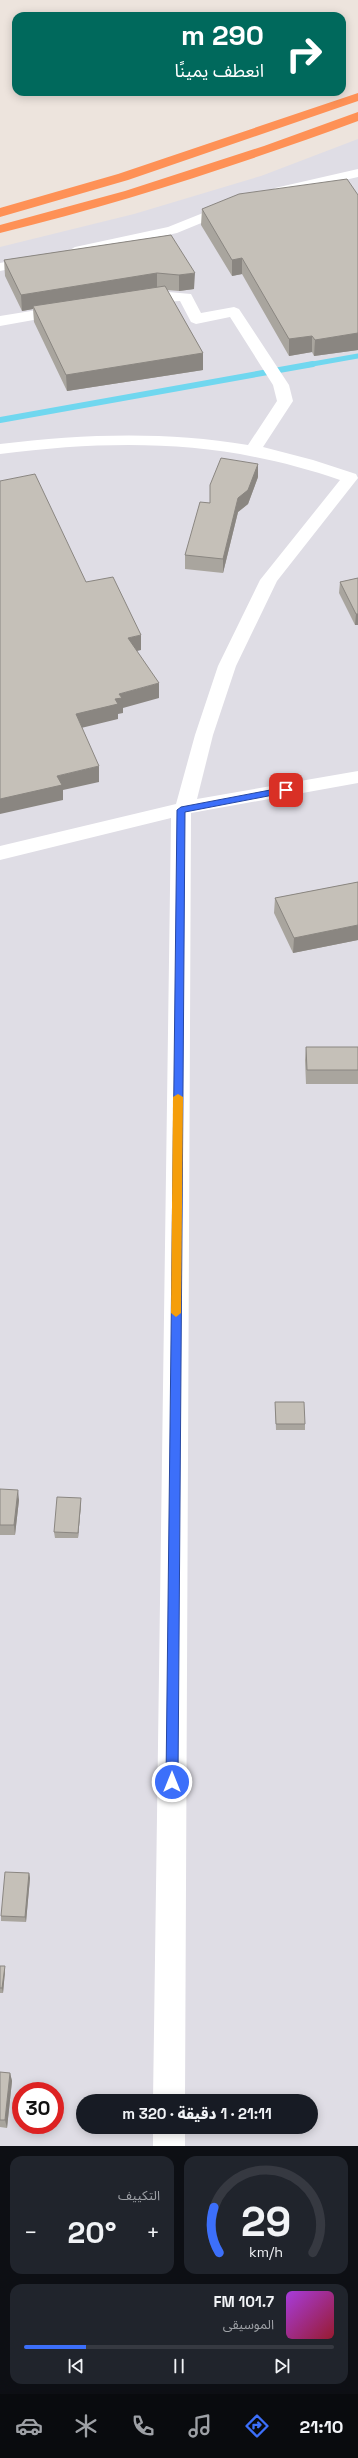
<!DOCTYPE html>
<html lang="ar">
<meta charset="utf-8">
<style>
:root{--surface:#171b24;--page:#20242c;--text:#f1f3f6;--muted:#9ea1a6;--line:#363941;--accent:#3c6ffa}
body{margin:0;font-family:"Space Grotesk","Noto Sans Arabic",sans-serif;background:var(--page);color:var(--text);direction:rtl;height:100vh;display:flex;flex-direction:column;font-size:15px;white-space:nowrap}
*{box-sizing:border-box;margin:0}
p{font-size:13px;color:var(--muted)}
.icon{flex:none;width:22px;height:22px;fill:none;stroke:currentColor;stroke-width:2;stroke-linecap:round;stroke-linejoin:round}
.map{position:relative;height:2146px;overflow:hidden;direction:ltr}
.side{display:flex;flex-direction:column;gap:10px;padding:10px;background:#0d0f14;flex:1}
.side>*{flex:none}
.guide{position:absolute;left:12px;top:12px;width:334px;height:84px;border-radius:12px;box-shadow:0 2px 10px #0003;direction:rtl;background:#00695c;color:#fff;overflow:hidden}
.speed{position:absolute;left:12px;top:2082px;display:flex;gap:8px;font-size:20px;font-weight:700;text-align:center}
.speed>*{display:grid;place-content:center;width:52px;height:52px;border-radius:50%;background:var(--surface);box-shadow:0 2px 10px #0003;line-height:1}
.speed .limit{border:6px solid #d22;background:#fff;color:#111}
.pin{position:absolute;display:grid;place-items:center;width:34px;height:34px;color:#fff;margin:-17px;border-radius:8px;box-shadow:0 2px 6px #0006}
.me{position:absolute;width:44px;margin:-22px;rotate:0deg;stroke-linejoin:round;filter:drop-shadow(0 0 3px #0008)}
.turn{display:flex;align-items:center;gap:14px;height:84px;padding:0 16px;font-size:18px}
.turn .icon{width:52px;height:52px;stroke-width:2.5}
.turn b{display:block;font-size:28px;line-height:34px}
.big{font-size:30px;font-weight:800;line-height:1.1}
.side .widget{flex:1;display:flex;flex-direction:column;justify-content:center;gap:6px;min-width:0;padding:0 14px;border-radius:12px;background:var(--page)}
.side .dial{align-items:center;gap:0}
.dial svg{height:104px;overflow:visible;fill:none;stroke:var(--line);stroke-width:7;stroke-linecap:round;text-anchor:middle}
.dial text{fill:var(--text);stroke:none}
.song{display:flex;align-items:center;gap:12px}
.cover{width:48px;height:48px;border-radius:6px;background:linear-gradient(135deg,hsl(280 70% 55%),hsl(350 70% 35%))}
.played{height:4px;border-radius:2px;background:linear-gradient(90deg,var(--accent) 20%,var(--line) 20%)}
.keys{display:flex;justify-content:space-around;direction:ltr}
.heat{display:flex;justify-content:space-between;align-items:center;font-size:22px;direction:ltr}
.side .tiles{flex:1;display:grid;gap:10px;grid-template-columns:1fr 1fr}
.widget:last-child{grid-column:span 2}
.trip{position:absolute;left:76px;top:2094px;width:242px;height:40px;border-radius:20px;background:var(--surface);box-shadow:0 2px 10px #0003;font-weight:800;line-height:40px;text-align:center;direction:rtl}
.menu{display:flex;height:64px;justify-content:space-around;align-items:center;background:#090b0e;color:var(--muted)}
.menu .icon{width:28px;height:28px}
.menu .active{color:var(--accent)}
.menu b{font-size:18px;color:var(--text)}
.map>svg:first-child{display:block}
</style>
<div class="map">
<svg width="358" height="2146" viewBox="0 0 358 2146">
<rect width="100%" height="100%" fill="#ede4dd"/>
<path fill="#dfdde5" fill-rule="evenodd" d="M 358,139 L 358,2146 L 0,2146 L 0,247 L 134,214 L 261,176 ZM 21,2091 L 55,2091 L 55,2125 L 21,2125 ZM 83,2101 L 311,2101 L 311,2127 L 83,2127 Z"/>
<g fill="none" stroke-linecap="round" stroke-linejoin="round">
<path stroke="#70d7ef" stroke-width="5" d="M 307,365 L 358,356"/>
<path stroke="#70d7ef" stroke-width="6" d="M 0,420 L 313,364"/>
<path fill="#fff" fill-rule="evenodd" d="M 358,169 L 358,177 L 280,195 L 273,191 L 275,188 Z
M 228,203 L 235,207 L 233,210 L 177,233 L 75,255 L 68,251 L 75,247 L 168,227 Z
M 34,256 L 41,260 L 39,263 L 0,271 L 0,263 Z
M 157,291 L 191,294 L 201,313 L 234,307 L 239,309 L 289,385 L 293,401 L 263,447 L 313,460 L 356,474 L 358,478 L 277,581 L 236,666 L 213,735 L 197,799 L 358,771 L 358,783 L 191,813 L 185,2101 L 153,2101 L 171,818 L 0,860 L 0,846 L 176,804 L 195,735 L 218,666 L 260,580 L 340,480 C 224,440 121,439 0,454 L 0,444 C 83,434 165,431 248,445 L 277,401 L 273,385 L 230,317 L 196,324 L 191,322 L 180,301 L 141,303 L 133,298 L 136,295 Z
M 62,306 L 67,308 L 70,311 L 67,314 L 0,326 L 0,316 Z
M 153,2127 L 185,2127 L 185,2146 L 153,2146 Z"/>
<path fill="#fe9156" fill-rule="evenodd" d="M 358,93 L 358,101 L 128,180 L 0,217 L 0,208 L 118,174 Z
M 358,112 L 358,121 C 241,164 122,203 0,233 L 0,225 L 125,191 L 264,146 Z"/>
</g>
<path fill="#a9a59e" d="M 358,195 L 358,350 L 314,356 L 312,352 L 289,356 L 242,274 L 232,276 L 201,225 L 202,209 Z
M 171,235 L 194,289 L 179,291 L 167,290 L 203,353 L 203,370 L 67,391 L 34,322 L 33,309 L 22,311 L 5,276 L 4,260 Z
M 258,477 L 248,504 L 238,512 L 223,573 L 185,569 L 185,555 L 210,503 Z
M 358,578 L 358,625 L 355,625 L 339,593 L 340,582 Z
M 358,882 L 358,940 L 293,953 L 274,913 L 275,898 Z
M 306,1047 L 358,1047 L 358,1084 L 306,1084 L 305,1060 Z
M 275,1402 L 305,1424 L 305,1430 L 276,1430 Z
M 0,1489 L 19,1500 L 15,1535 L 0,1535 Z
M 81,1504 L 78,1538 L 55,1538 L 54,1532 Z
M 29,1873 L 30,1878 L 26,1922 L 1,1921 L 1,1916 Z
M 0,1966 L 5,1971 L 3,1993 L 0,1993 Z
M 0,2072 L 10,2073 L 12,2081 L 7,2128 L 0,2127 Z"/>
<path fill="#8a8681" d="M 242,258 L 242,274 L 232,276 L 232,260 Z
M 157,273 L 157,290 L 33,306 L 33,309 L 22,311 L 21,295 Z
M 195,273 L 194,289 L 179,291 L 179,275 Z
M 358,333 L 358,350 L 314,356 L 315,340 Z
M 312,336 L 312,352 L 289,356 L 289,339 Z
M 203,353 L 203,370 L 67,391 L 66,375 Z
M 258,464 L 258,477 L 248,504 L 238,512 L 223,573 L 223,559 L 238,498 Z
M 356,614 L 358,614 L 358,625 L 355,625 Z
M 141,635 L 141,650 L 129,653 L 128,638 Z
M 159,683 L 159,698 L 123,708 L 123,713 L 118,714 L 118,719 L 77,729 L 76,714 L 115,699 L 119,694 Z
M 99,766 L 99,782 L 63,790 L 63,800 L 0,814 L 0,799 L 57,776 Z
M 358,925 L 358,940 L 293,953 L 294,938 Z
M 18,1490 L 19,1500 L 15,1535 L 14,1525 Z
M 81,1498 L 81,1504 L 78,1538 L 78,1533 Z
M 29,1873 L 30,1878 L 26,1922 L 25,1917 Z
M 5,1966 L 5,1971 L 3,1993 L 2,1988 Z
M 10,2073 L 12,2081 L 7,2128 L 5,2120 Z"/>
<path fill="#c5c0b8" stroke="#8a8681" d="M 347,179 L 358,195 L 358,333 L 315,340 L 312,336 L 289,339 L 242,258 L 232,260 L 202,209 L 239,194 Z
M 171,235 L 195,273 L 179,275 L 157,273 L 21,295 L 4,260 Z
M 165,286 L 203,353 L 66,375 L 33,306 Z
M 221,458 L 258,464 L 248,490 L 238,498 L 223,559 L 185,555 L 200,502 L 210,503 L 210,485 Z
M 35,474 L 86,582 L 113,577 L 141,635 L 128,638 L 159,683 L 119,694 L 122,698 L 115,699 L 118,704 L 76,714 L 99,766 L 57,776 L 62,785 L 0,799 L 0,481 Z
M 358,578 L 358,614 L 356,614 L 340,582 Z
M 358,882 L 358,925 L 294,938 L 275,898 Z
M 306,1047 L 358,1047 L 358,1070 L 307,1070 Z
M 275,1402 L 304,1402 L 305,1424 L 276,1424 Z
M 0,1489 L 18,1490 L 14,1525 L 0,1525 Z
M 57,1497 L 81,1498 L 78,1533 L 54,1532 Z
M 5,1872 L 29,1873 L 25,1917 L 1,1916 Z
M 0,1966 L 5,1966 L 2,1988 L 0,1988 Z
M 0,2072 L 10,2073 L 5,2120 L 0,2120 Z"/>
<path fill="#3c6ffa" stroke="#2748a2" d="M 286,787 L 290,790 L 289,792 L 185,812 L 178,1782 L 172,1788 L 166,1782 L 177,810 L 181,807 Z"/>
<path fill="#f59e0b" d="M 178,1094 L 183,1097 L 181,1313 L 176,1317 L 171,1313 L 173,1097 Z"/>
</svg>
<div class="speed"><div class="limit">30</div></div>
<div class="pin" style="left:286px;top:790px;background:#d93025"><svg class="icon" aria-label="arrive" viewBox="0 0 24 24"><path d="M6 21V4h12l-3 4 3 4H6"/></svg></div>
<svg class="me" style="left:172px;top:1782px" viewBox="-20 -20 40 40"><circle r="17" fill="#3c6ffa" stroke="#fff" stroke-width="3"/><path d="M0-11L8 9 0 5-8 9z" fill="#fff"/></svg>
<div class="trip">21:11 · 1 دقيقة · 320 m</div>
<div class="guide">
<div class="turn"><svg class="icon" aria-label="right" viewBox="0 0 24 24"><path d="M7 20v-9h11M14 6l5 5-5 5"/></svg><div><b>290 m</b>انعطف يمينًا</div></div>
</div>
</div>
<section class="side">
<div class="tiles">
<div class="widget dial"><svg viewBox="0 0 100 80">
<path d="M14 69A42 42 0 1 1 86 69"/>
<path d="M14 69A42 42 0 0 1 10 34" stroke="#3c6ffa"/>
<text x="50" y="56" font-size="32" font-weight="700">29</text>
<text x="50" y="72" font-size="11">km/h</text>
</svg></div>
<div class="widget"><p>التكييف</p>
<div class="heat"><a>−</a><b class="big">20°</b><a>+</a></div>
</div>
<div class="widget">
<div class="song"><i class="cover"></i><div><b>101.7 FM</b><p>الموسيقى</p></div></div>
<div class="played"></div>
<div class="keys"><svg class="icon" aria-label="previous" viewBox="0 0 24 24"><path d="M18 5L8 12l10 7zM5 5v14"/></svg><svg class="icon" aria-label="pause" viewBox="0 0 24 24"><path d="M8 5v14M16 5v14"/></svg><svg class="icon" aria-label="next" viewBox="0 0 24 24"><path d="M6 5l10 7-10 7zM19 5v14"/></svg></div>
</div>
</div>
</section>
<nav class="menu">
<b>21:10</b>
<svg class="icon active" aria-label="directions" viewBox="0 0 24 24"><path d="M12 3l9 9-9 9-9-9zM9 14v-3h6M13 9l2 2-2 2"/></svg>
<svg class="icon" aria-label="music" viewBox="0 0 24 24"><path d="M9 18V5l10-2v13"/><circle cx="6" cy="18" r="3"/><circle cx="16" cy="16" r="3"/></svg>
<svg class="icon" aria-label="phone" viewBox="0 0 24 24"><path d="M5 4h4l2 5-3 2q2 4 5 5l2-3 5 2v4C11 20 4 13 5 4z"/></svg>
<svg class="icon" aria-label="climate" viewBox="0 0 24 24"><path d="M12 3v18M4 7l16 10M4 17L20 7"/></svg>
<svg class="icon" aria-label="car" viewBox="0 0 24 24"><path d="M5 17H2v-5l4-1 3-4h7l3 4 3 1v5h-3M9 17h6M6 11h13"/><circle cx="7" cy="17" r="2"/><circle cx="17" cy="17" r="2"/></svg>
</nav>
